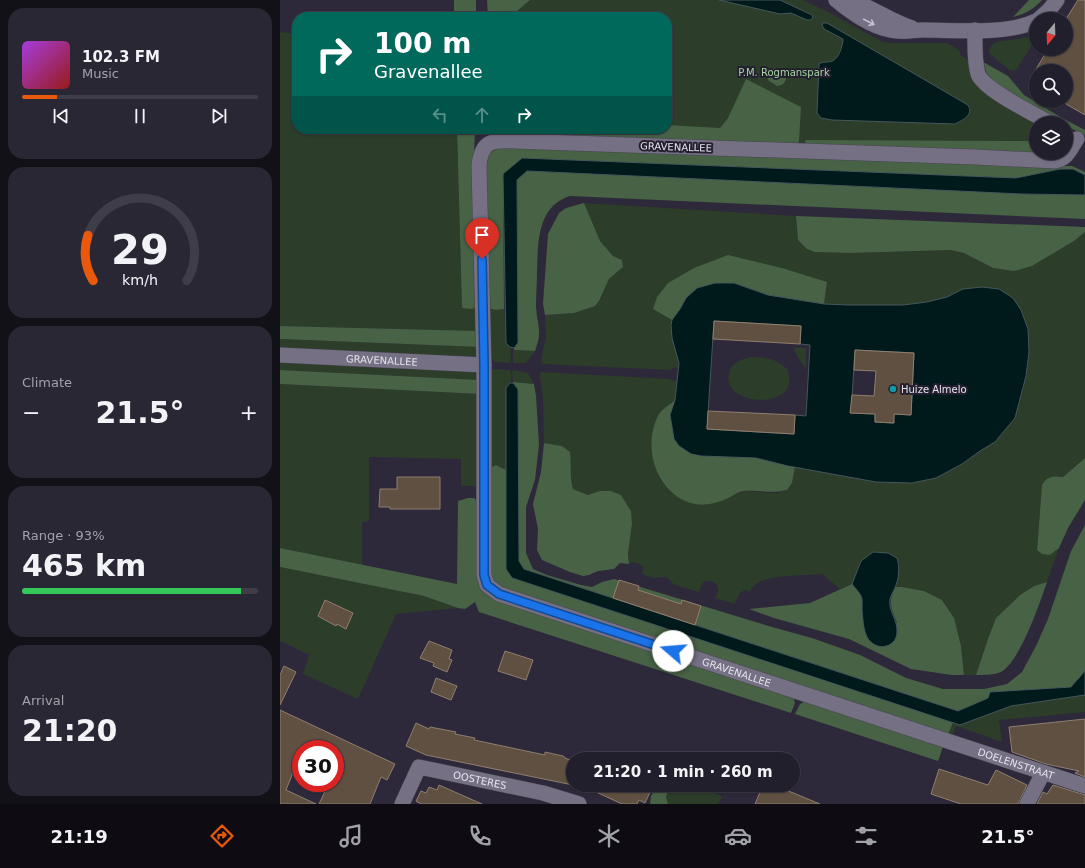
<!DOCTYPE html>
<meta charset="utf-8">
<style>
:root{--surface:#221f2c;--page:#2a2734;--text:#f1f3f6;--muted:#a2a2a9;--line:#3f3d48;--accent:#ea580c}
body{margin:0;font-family:"DejaVu Sans",sans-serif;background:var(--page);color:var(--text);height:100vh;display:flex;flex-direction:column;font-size:15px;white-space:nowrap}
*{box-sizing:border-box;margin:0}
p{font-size:13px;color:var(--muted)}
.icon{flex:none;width:22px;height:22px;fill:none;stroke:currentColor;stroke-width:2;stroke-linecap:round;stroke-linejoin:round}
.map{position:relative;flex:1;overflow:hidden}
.side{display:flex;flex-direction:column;gap:8px;padding:8px;background:#131118;width:280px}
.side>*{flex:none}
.hud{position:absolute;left:12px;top:12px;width:380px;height:122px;border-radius:16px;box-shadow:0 1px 3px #0004,0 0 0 1px var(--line);background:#00695c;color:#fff;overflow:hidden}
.needle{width:26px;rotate:199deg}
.tools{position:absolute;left:749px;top:12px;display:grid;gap:8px}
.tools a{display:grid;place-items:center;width:44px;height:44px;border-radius:50%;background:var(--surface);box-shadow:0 1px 3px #0004,0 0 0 1px var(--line);font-size:20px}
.speed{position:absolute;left:12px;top:740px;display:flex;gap:8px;font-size:20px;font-weight:700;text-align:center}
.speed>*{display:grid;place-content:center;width:52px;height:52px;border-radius:50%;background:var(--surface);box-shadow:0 1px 3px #0004,0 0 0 1px var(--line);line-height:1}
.speed .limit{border:6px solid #d22;background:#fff;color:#111}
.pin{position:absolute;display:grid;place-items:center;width:34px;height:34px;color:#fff;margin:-41px -17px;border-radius:50% 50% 50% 0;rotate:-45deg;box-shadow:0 0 4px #0007}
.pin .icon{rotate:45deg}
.me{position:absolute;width:44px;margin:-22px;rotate:288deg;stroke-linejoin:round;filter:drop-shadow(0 0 3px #0008)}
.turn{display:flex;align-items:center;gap:14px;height:84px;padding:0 16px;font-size:18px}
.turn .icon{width:52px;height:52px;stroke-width:2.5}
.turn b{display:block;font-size:28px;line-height:34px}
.lanes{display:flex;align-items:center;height:38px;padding:0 16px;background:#0003;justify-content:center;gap:20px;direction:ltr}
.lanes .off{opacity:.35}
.big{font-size:30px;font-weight:700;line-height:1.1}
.side .tile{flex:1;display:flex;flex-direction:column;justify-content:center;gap:6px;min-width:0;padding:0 14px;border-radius:16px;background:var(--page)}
.side .dial{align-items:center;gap:0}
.dial svg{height:104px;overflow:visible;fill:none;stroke:var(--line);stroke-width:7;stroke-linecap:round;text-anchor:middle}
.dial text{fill:var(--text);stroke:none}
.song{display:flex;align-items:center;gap:12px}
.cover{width:48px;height:48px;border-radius:6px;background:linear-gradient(135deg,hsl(280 70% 55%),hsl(0 70% 35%))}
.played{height:4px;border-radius:2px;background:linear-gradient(90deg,var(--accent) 15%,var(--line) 15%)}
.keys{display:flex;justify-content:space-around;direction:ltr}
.heat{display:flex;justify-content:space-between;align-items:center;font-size:22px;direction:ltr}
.charge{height:6px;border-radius:3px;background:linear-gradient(90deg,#34c759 93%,var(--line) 0)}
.trip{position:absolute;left:286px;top:752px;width:234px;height:40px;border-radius:20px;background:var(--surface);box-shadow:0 1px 3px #0004,0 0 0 1px var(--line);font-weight:700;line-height:40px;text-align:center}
.dock{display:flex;height:64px;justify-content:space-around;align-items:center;background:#0e0c12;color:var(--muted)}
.dock .icon{width:28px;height:28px}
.dock .on{color:var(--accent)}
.dock b{font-size:18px;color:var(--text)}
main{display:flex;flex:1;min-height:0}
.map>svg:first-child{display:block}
</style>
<main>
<section class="side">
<div class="tile">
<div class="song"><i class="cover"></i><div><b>102.3 FM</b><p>Music</p></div></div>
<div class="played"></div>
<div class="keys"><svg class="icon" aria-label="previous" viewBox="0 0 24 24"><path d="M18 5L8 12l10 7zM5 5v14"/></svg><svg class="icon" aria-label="pause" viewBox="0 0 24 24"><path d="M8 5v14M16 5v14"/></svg><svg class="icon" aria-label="next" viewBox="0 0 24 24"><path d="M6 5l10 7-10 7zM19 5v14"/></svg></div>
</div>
<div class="tile dial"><svg viewBox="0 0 100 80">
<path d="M14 69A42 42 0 1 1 86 69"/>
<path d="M14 69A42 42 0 0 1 10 34" stroke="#ea580c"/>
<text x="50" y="56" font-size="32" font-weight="700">29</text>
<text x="50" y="72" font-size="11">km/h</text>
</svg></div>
<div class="tile"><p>Climate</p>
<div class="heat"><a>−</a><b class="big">21.5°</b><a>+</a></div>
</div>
<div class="tile"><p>Range · 93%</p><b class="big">465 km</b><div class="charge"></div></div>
<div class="tile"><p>Arrival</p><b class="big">21:20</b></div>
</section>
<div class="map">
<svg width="805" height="804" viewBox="0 0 805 804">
<rect width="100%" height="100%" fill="#2e293a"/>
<path fill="#2c3d2a" d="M 212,0 L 523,0 L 550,13 L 603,42 L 610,43 L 667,43 L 679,50 L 681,56 L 689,60 L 756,123 L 756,152 L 217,135 L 216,129 L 387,129 L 387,17 L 213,17 Z
M 0,32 L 17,34 L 17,129 L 177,129 L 182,307 L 199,307 L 200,331 L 0,326 Z
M 749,37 L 752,40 L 752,45 L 736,70 L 734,71 L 729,70 L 709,53 C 710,40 722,41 732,40 C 738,39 743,37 749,37 Z
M 304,203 L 516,216 L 518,240 L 572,253 L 670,250 L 684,253 L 713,268 L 752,266 L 794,241 L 805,232 L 805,458 L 783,477 L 778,476 L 762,485 L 757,550 L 770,555 L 779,548 L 767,582 L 754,586 L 740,595 L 716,618 L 709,636 L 696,675 L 684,675 L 681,646 L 674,619 L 662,600 L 644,591 L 622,587 L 615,587 L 618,579 L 581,561 L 572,584 L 560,589 L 542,574 C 525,576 475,573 470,592 L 465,590 C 458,593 457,597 455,604 L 435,598 C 442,588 437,580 425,581 L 422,584 L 419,592 L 395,585 L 386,577 L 374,578 L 362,574 L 363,567 L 360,564 L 353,562 L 349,564 L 348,554 L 352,524 L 351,511 L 341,495 L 321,491 L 308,495 L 293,489 L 290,481 L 291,458 L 282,446 L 264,443 L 263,399 L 260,376 L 261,372 L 389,379 L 395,381 L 398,381 L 396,385 L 395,400 L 380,412 L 375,464 L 379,478 L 389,491 L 403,500 L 415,503 L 427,505 L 448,498 L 463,491 L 496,493 L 507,490 L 512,483 L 515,467 L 596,482 L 632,483 L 656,478 L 682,464 L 700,451 L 715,442 L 741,399 L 746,376 L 749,352 L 748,329 L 683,289 C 677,292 672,295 666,297 C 630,310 582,306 544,304 L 547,282 L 400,277 L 388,283 L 373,309 L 392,320 C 389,337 399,351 398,368 L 395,367 L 390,370 L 262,364 L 261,360 L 266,336 L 265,315 L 294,313 L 319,301 L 329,279 L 343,267 L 342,260 L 333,256 L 320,241 Z
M 208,308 L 216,310 L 224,309 L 226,343 C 233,350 231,354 230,363 L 215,362 L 210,358 Z
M 0,339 L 200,347 L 200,358 L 0,352 Z
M 513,347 L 526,348 L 526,369 L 517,356 Z
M 234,350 L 255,351 L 246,363 L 233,363 L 233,352 Z
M 470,357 C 484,357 496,358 507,369 C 524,412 440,407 449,373 C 452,363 460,360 470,357 Z
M 0,358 L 196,369 L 200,380 L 0,370 Z
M 215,369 L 230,370 C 232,377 232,382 226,388 L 226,470 L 216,465 L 209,468 L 210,371 Z
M 233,370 L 248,373 L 254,384 L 233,382 L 232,372 Z
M 0,384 L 200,394 L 200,483 L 196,486 L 181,486 L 181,459 L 89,457 L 89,521 L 82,522 L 82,565 L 0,548 Z
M 0,567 L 144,596 L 178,608 L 116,614 L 78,699 L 23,674 L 29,655 L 1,641 L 0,642 Z
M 805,695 L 805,712 L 719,720 L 722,742 L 676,726 L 671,740 L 666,739 L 673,722 L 680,725 L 731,706 Z
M 390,785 L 421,785 L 442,797 L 438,804 L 388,804 L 386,797 Z"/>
<path fill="#476244" d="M 174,0 L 196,0 L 196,17 L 174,17 Z
M 207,0 L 250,0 L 230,17 L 208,17 Z
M 749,0 L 762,0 C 754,9 745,14 733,17 Z
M 703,63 L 705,63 L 728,76 L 744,95 L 782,118 L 805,130 L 805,135 L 786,126 L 786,123 L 781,123 L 761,112 L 715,82 L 707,74 Z
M 494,68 L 504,70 L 507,74 C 506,81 505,85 497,86 L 489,81 L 487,77 Z
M 466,79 L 521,107 L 519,141 L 517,146 L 268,137 L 268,129 L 387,129 L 387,125 L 440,128 L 448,118 Z
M 177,129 L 195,129 L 194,157 L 199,307 L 191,309 L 182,308 Z
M 525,140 L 756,141 L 756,153 L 767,153 L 766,154 L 527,147 Z
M 219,147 L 781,166 L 792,166 L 805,172 L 805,175 L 793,169 L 780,169 L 736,178 L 242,158 L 223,174 L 224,309 L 216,310 L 208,308 L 206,159 L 209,154 Z
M 247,171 L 742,194 L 805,195 L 805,219 L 290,196 C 257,206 258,243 257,272 C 257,283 256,294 256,306 C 257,326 263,330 255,351 L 234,350 L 234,348 L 238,343 L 237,180 Z
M 304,203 L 320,241 L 333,256 L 342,260 L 343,267 L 329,279 L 319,301 L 315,306 L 294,313 L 265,315 L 263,304 L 268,234 L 279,213 L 286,208 Z
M 516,216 L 805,227 L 805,232 L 794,241 L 752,266 L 734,271 L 713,268 L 684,253 L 670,250 L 572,253 L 535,252 L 527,249 L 518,240 Z
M 448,255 L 502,268 L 547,282 L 544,304 L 488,295 L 454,283 L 435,283 L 417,288 L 406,298 L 400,309 L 392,320 L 373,309 L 377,297 L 388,283 L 414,268 Z
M 0,326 L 200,331 L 200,347 L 0,339 Z
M 0,370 L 200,380 L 200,394 L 0,384 Z
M 233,382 L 254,384 L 256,396 L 259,445 L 255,480 L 246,507 L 246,553 L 253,569 L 267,575 L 301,585 L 312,587 L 322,582 L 334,579 L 492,627 L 532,638 L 580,655 L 626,678 L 663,689 L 704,689 L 727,684 L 742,672 L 756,646 L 768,619 L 791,551 L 805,525 L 805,671 L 791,687 L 710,692 L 708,698 L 678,711 L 244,569 L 239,562 L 238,390 Z
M 395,400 L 390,415 L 440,456 L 476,458 L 515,467 L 512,483 L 507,490 C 491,494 480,490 464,491 C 459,491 453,496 448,498 C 438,503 426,506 415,504 C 376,496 361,446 379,414 C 383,408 391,404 395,400 Z
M 264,443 L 282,446 L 290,452 C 292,464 289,477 293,489 L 308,495 L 320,491 L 331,491 L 341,495 L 351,511 L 352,524 L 348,554 L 349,564 L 340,563 L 334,569 L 318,571 L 309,575 L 303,576 L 290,572 L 262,560 L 257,550 L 258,529 L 253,504 L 261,472 Z
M 805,458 L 805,500 L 788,528 L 779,548 L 770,555 L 762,554 L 757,550 L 762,485 C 767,476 774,476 783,477 Z
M 216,465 L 226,470 L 226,568 L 673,722 L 668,735 L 220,590 L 211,583 L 209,468 Z
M 188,498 L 194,498 L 200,504 L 200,580 L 512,693 L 515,703 L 511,713 L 199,612 L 195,602 L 185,609 L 178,608 L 144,596 L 0,567 L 0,548 L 177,584 L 178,501 Z
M 767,582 C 760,603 740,661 721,672 C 714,675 703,675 696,675 L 709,636 L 716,618 L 740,595 L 754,586 Z
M 572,584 L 582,597 L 582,617 L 617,623 C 611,608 608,603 615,587 L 622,587 L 644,591 L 662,600 L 674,618 L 681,646 L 684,675 L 672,675 L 631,669 L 569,639 L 494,618 L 469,609 L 530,603 Z
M 530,699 L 664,744 L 658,761 L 515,714 L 520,704 Z
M 378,785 L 390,785 L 386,797 L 388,804 L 370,804 L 371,796 Z"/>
<path fill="#001a1c" stroke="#45575b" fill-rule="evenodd" d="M 439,0 L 500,0 L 532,15 L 533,17 L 531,20 L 527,20 L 511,13 L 500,14 Z
M 543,23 L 547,23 L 688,105 C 694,115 683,120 675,124 L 552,120 L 541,118 L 537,113 L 539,64 C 544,61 547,63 552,61 C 559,59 563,45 563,39 L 544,29 L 542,25 Z
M 242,158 L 736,178 L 780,169 L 793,169 L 805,175 L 805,195 L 742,194 L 247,171 L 237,180 L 238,343 L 234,348 L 230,347 L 226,343 L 223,174 Z
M 435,283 L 454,283 L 488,295 L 544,304 L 569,305 L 623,305 L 647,302 L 667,297 L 683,289 L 702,287 L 719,289 L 733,298 L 741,310 L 748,329 L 749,352 L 746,376 L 735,418 L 715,442 L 700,451 L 682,464 L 656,478 L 632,483 L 596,482 L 508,466 L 476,458 L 421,456 L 411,454 L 399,446 L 394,439 L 390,415 L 395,400 L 399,363 L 392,338 L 391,325 L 392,320 L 400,309 L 406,298 L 417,288 ZM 434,321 L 521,326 L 520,344 L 530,345 L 526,416 L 515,415 L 514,434 L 427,429 ZM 575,350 L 634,353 L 631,415 L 614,414 L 613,423 L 595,422 L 595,414 L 571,413 Z
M 230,383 L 233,383 L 238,389 L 239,561 L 244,569 L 678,711 L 708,698 L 710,692 L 791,687 L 805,671 L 805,695 L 731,706 L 680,725 L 232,578 L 226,569 L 226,388 Z
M 593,552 L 608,553 L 617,558 C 620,568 619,578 615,588 C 613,592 611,595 610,599 C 608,611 618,620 617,632 C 617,645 602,651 592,643 C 583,637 583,619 582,609 C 582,605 583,600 581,596 C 579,592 575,588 572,584 L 581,561 Z"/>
<path fill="#5f5041" stroke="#8f7f6f" d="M 798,0 L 805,0 L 805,115 L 786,104 L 786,71 L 755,71 L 768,49 L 786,49 L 786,19 Z
M 434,321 L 521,326 L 520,344 L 433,339 Z
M 575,350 L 634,353 L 631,415 L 614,414 L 614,423 L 595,422 L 595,414 L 570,413 L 572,395 L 594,396 L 596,371 L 574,370 Z
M 428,411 L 515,415 L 514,434 L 427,429 Z
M 117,477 L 160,477 L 160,509 L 110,509 L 110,507 L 99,507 L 100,489 L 117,489 Z
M 339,580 L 359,586 L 358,590 L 401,604 L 402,600 L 421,606 L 415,625 L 333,598 Z
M 45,600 L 73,613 L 66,629 L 57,624 L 56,626 L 38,616 Z
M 149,641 L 172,650 L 169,659 L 172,660 L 167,672 L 153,666 L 154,663 L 140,658 Z
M 225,651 L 253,660 L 246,680 L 218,671 Z
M 4,666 L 16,672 L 0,705 L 0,675 Z
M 156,678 L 177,686 L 171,700 L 151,692 Z
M 0,710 L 115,764 L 107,780 L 101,777 L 90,804 L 39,804 L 49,783 L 55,786 L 55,749 L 21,749 L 21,767 L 16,765 L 6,790 L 36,804 L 0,804 Z
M 805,719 L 805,777 L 795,773 L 799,771 L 766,764 L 732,752 L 729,727 Z
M 136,723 L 149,729 L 150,727 L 176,732 L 175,734 L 195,738 L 194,740 L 265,755 L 265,752 L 283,756 L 287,759 L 292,760 L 291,763 L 293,763 L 293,785 L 146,755 L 126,746 Z
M 659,769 L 708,785 L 716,770 L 747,785 L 738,804 L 681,804 L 651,794 Z
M 159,785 L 177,793 L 202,804 L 141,804 L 136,801 L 141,791 L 146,793 L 149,787 L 157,790 Z
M 301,785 L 364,785 L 372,788 L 365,803 L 359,800 L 357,804 L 342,804 Z
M 483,785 L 494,785 L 540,804 L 475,804 Z
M 773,785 L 805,795 L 805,804 L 757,804 L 763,792 L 767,794 Z"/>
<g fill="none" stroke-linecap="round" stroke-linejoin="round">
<defs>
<g id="minor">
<path d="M 556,0 C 572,13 590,26 610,30 C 621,33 631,30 643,30 C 676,30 727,35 756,21"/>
<path d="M 570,0 C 592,7 610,21 632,28"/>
<path d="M 759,19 L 769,10 L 777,0"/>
<path d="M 695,30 C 695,44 694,60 698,74 C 704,90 753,113 770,123"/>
<path id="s1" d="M 797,139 C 790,149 788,159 774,161 L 695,157 L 234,141 C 212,140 201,141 199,166 L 204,365 L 204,575 L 207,585 L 219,594 L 805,786"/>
<path id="s2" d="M 0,355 L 204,365"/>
<path id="s3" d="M 122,804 L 139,767 L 263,793 L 299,804"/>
<path d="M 747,804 L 763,773"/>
</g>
</defs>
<use href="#minor" stroke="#484452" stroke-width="16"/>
<use href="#minor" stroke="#757084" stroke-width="15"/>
</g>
<defs><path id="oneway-shaft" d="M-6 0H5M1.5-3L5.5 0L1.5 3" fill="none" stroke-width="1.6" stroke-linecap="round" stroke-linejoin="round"/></defs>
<use stroke="#c5c1cf" href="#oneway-shaft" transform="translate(589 22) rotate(27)"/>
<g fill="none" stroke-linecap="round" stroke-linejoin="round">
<defs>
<path id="route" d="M 202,259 L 204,365 L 204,575 L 207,585 L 219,594 L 393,651"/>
</defs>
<use href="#route" stroke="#114b97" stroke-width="10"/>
<use href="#route" stroke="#1a73e8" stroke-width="7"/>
</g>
<circle fill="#0f9aa8" stroke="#242030" stroke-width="1.5" cx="613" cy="389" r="4"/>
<g text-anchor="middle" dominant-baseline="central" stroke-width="4" stroke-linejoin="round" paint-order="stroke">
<g font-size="10" fill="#a5d5a1" stroke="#242030">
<text x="504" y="72">P.M. Rogmanspark</text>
</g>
<g font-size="10" fill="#e7e4ef" stroke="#242030">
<text transform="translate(396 147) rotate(2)">GRAVENALLEE</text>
<text stroke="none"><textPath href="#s2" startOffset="102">GRAVENALLEE</textPath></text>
<text stroke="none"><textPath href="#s1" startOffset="1309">GRAVENALLEE</textPath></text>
<text stroke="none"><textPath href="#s1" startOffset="1603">DOELENSTRAAT</textPath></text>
<text stroke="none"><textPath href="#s3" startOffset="103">OOSTERES</textPath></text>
</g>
<g font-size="10" fill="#e7e4ef" stroke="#242030" text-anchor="start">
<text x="621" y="389">Huize Almelo</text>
</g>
</g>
</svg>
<div class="tools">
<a><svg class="needle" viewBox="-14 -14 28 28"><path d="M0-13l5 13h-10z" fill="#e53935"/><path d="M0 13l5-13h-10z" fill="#a2a2a9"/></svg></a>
<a><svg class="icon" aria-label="search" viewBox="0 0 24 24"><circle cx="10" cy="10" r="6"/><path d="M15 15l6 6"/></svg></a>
<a><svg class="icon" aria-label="layers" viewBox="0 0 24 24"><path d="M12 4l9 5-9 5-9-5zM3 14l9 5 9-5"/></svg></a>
</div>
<div class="speed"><div class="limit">30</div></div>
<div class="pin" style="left:202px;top:259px;background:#d93025"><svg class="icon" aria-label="arrive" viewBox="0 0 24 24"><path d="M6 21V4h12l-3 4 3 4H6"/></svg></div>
<svg class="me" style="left:393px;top:651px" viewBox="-20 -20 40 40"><circle r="19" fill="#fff"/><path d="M0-13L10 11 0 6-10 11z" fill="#1a73e8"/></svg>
<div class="trip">21:20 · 1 min · 260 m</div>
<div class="hud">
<div class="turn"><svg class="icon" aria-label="right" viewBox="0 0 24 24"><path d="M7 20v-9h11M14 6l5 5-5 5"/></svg><div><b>100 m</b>Gravenallee</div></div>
<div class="lanes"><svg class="icon off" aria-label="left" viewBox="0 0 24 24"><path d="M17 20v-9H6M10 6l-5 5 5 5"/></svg><svg class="icon off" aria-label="ahead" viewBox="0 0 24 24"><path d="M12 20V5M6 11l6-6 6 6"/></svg><svg class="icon" aria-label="right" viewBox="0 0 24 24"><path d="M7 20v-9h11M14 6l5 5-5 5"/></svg></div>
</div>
</div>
</main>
<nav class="dock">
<b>21:19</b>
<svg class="icon on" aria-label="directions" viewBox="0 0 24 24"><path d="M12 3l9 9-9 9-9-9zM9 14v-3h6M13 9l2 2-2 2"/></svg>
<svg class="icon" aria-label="music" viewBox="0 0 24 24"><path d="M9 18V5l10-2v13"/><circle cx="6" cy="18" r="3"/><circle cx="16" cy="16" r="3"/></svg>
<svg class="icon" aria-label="phone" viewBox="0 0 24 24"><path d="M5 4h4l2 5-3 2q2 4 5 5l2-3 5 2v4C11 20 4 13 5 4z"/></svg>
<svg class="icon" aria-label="climate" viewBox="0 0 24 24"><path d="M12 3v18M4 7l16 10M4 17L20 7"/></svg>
<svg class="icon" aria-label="car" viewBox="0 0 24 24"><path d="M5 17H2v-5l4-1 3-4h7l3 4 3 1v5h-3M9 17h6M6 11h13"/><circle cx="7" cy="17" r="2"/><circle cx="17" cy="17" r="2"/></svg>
<svg class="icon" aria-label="filters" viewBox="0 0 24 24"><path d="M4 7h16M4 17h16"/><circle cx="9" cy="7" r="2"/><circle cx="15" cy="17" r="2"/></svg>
<b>21.5°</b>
</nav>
